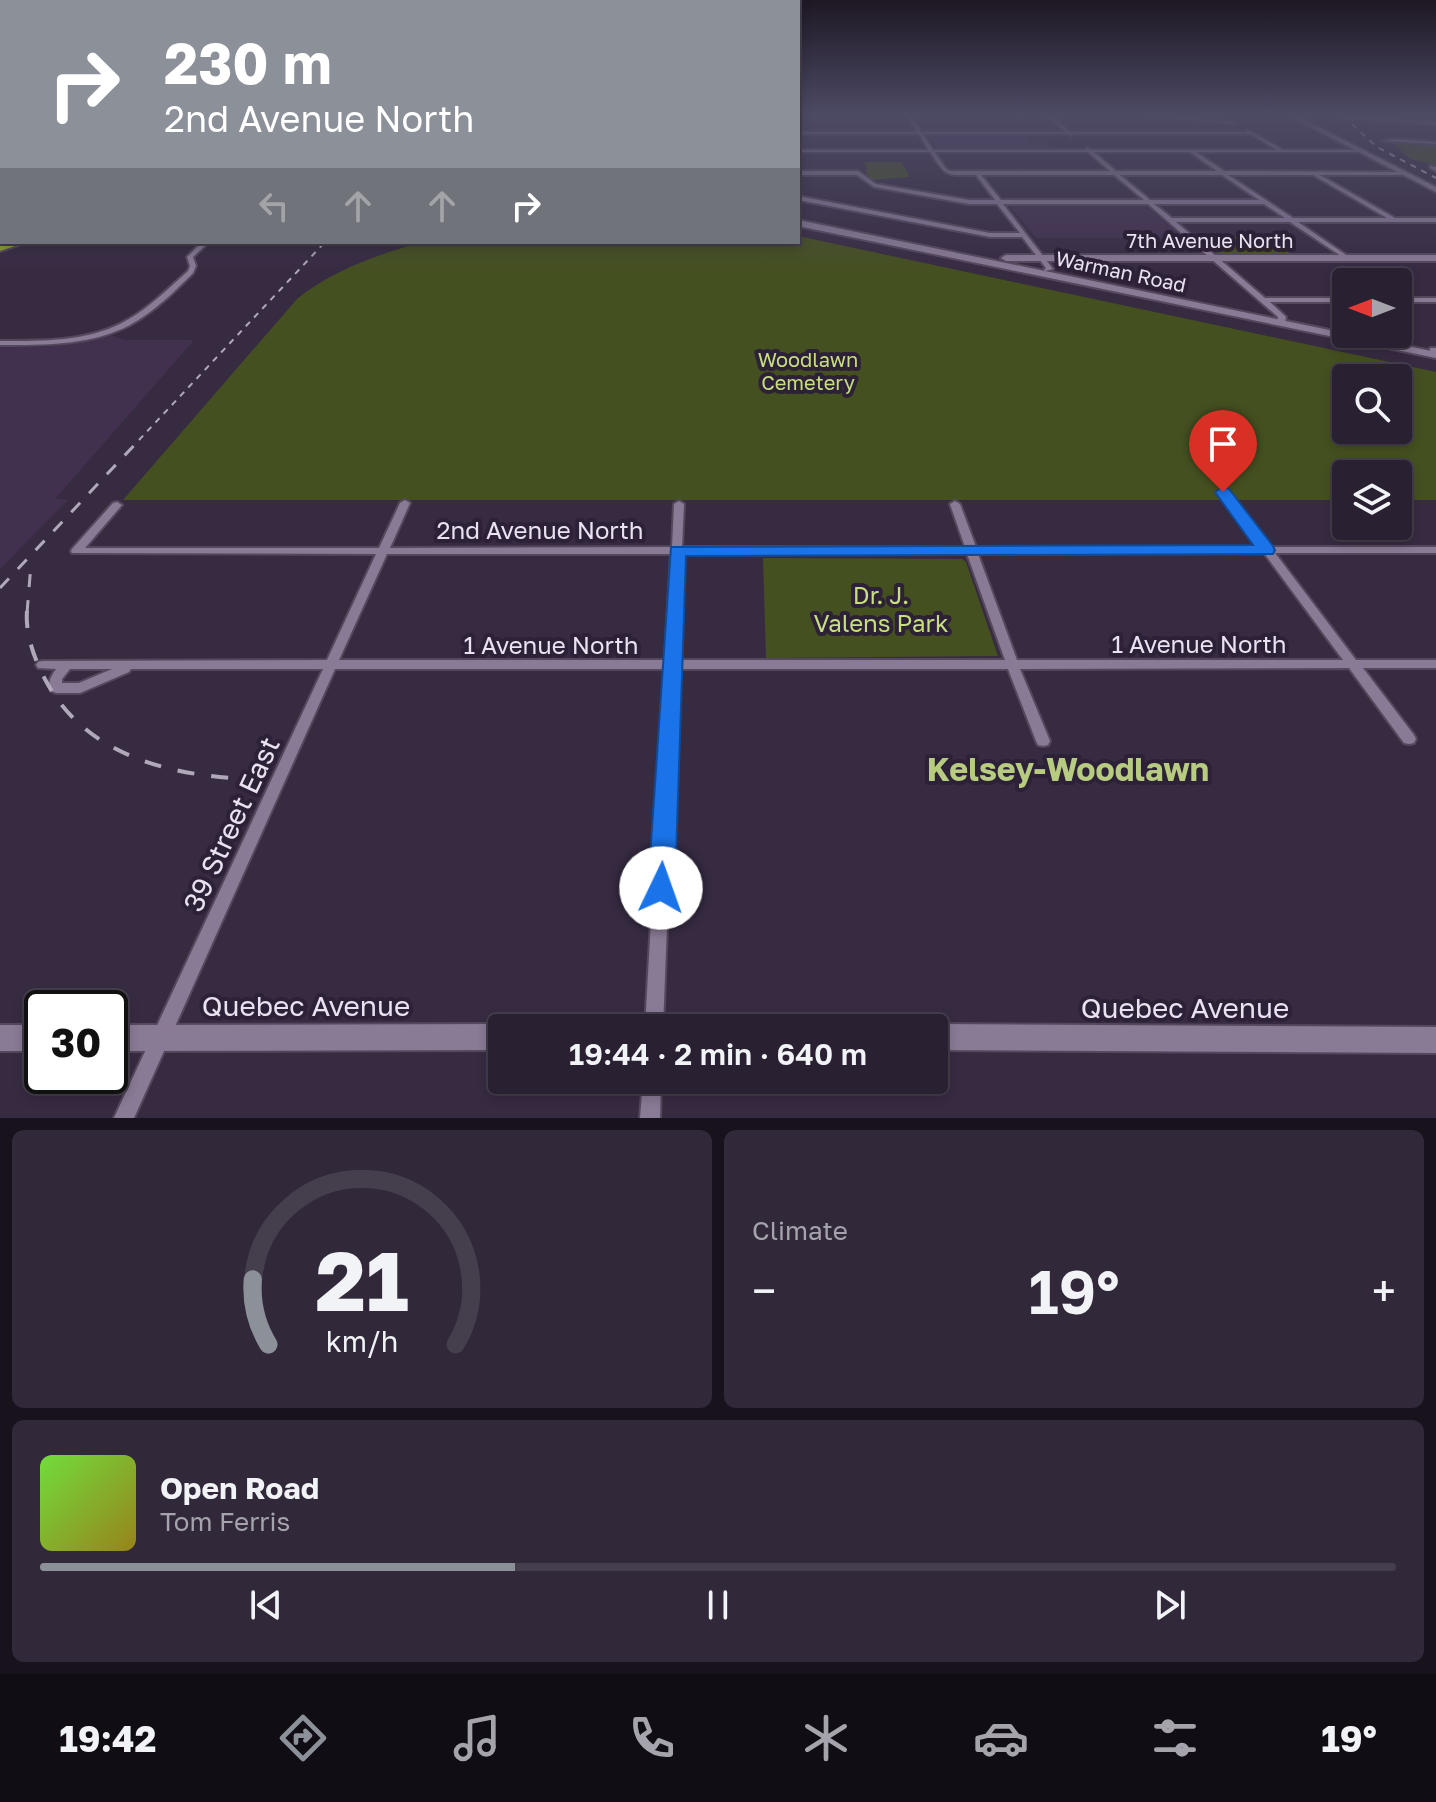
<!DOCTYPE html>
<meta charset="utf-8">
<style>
:root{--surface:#292032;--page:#31283a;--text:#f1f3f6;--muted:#a5a3ac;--line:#453e4d;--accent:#8c9099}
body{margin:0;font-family:"Golos Text",sans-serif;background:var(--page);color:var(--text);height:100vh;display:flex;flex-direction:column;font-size:30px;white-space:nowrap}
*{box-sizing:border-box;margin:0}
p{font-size:26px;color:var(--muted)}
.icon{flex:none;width:44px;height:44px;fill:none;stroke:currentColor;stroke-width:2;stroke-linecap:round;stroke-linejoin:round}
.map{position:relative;height:1118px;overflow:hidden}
.details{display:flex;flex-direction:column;gap:12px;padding:12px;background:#17121c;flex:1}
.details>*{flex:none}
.banner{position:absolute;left:0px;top:0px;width:800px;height:244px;box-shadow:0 4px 12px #0003,0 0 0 2px var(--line);background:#8c9099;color:#fff;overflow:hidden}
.needle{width:52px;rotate:270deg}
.fabs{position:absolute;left:1332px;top:268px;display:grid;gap:16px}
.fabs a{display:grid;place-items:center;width:80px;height:80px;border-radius:8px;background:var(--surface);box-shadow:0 4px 12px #0003,0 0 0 2px var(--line);font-size:40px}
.speed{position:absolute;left:24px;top:990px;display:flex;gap:16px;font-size:40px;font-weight:700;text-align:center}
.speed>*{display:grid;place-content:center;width:104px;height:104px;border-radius:50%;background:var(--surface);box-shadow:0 4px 12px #0003,0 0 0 2px var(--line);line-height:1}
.speed .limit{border:4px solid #111;border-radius:12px;background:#fff;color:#111}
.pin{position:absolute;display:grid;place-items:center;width:68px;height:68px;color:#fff;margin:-82px -34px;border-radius:50% 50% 50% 0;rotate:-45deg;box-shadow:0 0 8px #0007}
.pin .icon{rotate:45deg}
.me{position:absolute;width:88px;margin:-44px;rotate:3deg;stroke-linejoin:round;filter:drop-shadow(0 0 6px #0008)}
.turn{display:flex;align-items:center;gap:28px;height:168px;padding:0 32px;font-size:36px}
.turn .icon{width:104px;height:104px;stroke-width:2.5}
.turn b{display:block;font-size:56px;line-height:68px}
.lanes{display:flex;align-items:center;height:76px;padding:0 32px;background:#0003;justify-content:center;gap:40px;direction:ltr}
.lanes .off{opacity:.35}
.big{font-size:60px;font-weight:600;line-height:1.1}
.details .card{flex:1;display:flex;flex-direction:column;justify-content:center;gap:12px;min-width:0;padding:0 28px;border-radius:12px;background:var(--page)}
.details .dial{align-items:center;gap:0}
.dial svg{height:208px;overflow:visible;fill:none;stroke:var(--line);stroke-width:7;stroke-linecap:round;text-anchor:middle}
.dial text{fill:var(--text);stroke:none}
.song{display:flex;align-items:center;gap:24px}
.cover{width:96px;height:96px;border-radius:12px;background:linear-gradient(135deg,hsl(100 70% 55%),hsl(50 70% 35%))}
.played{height:8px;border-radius:4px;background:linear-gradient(90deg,var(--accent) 35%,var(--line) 35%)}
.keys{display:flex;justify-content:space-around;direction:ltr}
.heat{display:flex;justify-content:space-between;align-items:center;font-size:44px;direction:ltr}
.details .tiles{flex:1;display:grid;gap:12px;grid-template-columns:1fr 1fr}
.card:last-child{grid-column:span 2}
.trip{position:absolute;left:488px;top:1014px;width:460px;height:80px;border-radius:8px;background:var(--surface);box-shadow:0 4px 12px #0003,0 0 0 2px var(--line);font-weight:600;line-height:80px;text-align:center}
.menu{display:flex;height:128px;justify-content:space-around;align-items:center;background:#100d14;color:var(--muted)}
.menu .icon{width:56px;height:56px}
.menu .active{color:var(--accent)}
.menu b{font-size:36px;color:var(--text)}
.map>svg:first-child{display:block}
</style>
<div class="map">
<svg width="1436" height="1118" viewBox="0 0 1436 1118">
<rect width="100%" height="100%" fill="#372b42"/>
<path fill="#41314e" d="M 1024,135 L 1031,142 L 1046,143 L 1053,150 L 939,150 L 926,136 Z
M 1008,204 L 1145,205 L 1183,238 L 1036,238 Z
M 109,335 L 125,340 L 194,340 L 55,499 L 68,500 L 0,569 L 0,347 L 45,347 Z"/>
<path fill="#455020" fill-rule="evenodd" d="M 1403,142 L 1436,144 L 1436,165 L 1410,159 L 1395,145 Z
M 864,162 L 901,162 L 910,177 L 872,180 L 865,172 L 867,169 Z
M 798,236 L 1436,372 L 1436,500 L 1398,500 L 1398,474 L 1346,474 L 1346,500 L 123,500 L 297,299 C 331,271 379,254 422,242 L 798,242 ZM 1346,378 L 1398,378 L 1398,430 L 1346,430 Z
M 1199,237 L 1269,237 L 1292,255 L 1220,255 Z
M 763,558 L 962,559 L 966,562 L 998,656 L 766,658 Z"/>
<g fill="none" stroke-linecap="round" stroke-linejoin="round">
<defs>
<path id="street" d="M 907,116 L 911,116 L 921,132 L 1065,132 L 1049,116 L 1054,116 L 1070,132 L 1246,132 L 1248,130 L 1283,150 L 1360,150 L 1362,152 L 1196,152 L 1224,171 L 1404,172 L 1402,175 L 1320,175 L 1395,218 L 1436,218 L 1436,222 L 1298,222 L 1349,257 L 1350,258 L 1347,260 L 1290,222 L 1176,222 L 1265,298 L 1346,298 L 1346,302 L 1270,302 L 1286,317 L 1285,323 L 1281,325 L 1277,323 L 1278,317 L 1263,304 L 1148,204 L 1003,204 L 1053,269 L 1045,271 L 1044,270 L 1046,268 L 1022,237 L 990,237 L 798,200 L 798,196 L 990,233 L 1020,233 L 997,204 L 969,204 L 874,187 L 857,175 L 798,175 L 798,171 L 858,171 L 876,184 L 969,200 L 995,200 L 976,175 C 946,175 947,178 930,152 L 798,152 L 798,150 L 928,150 L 919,134 L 798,134 L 798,132 L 917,132 ZM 923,134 L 1068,134 L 1071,136 L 1073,134 L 1251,134 L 1277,150 L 1091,150 L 1087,148 L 1085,150 L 933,150 ZM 935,152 L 1088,152 L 1110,171 L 950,171 L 946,169 ZM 1094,152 L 1190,152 L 1217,171 L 1116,171 ZM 981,175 L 1114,175 L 1144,200 L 1001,200 ZM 1120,175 L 1222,175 L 1259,200 L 1150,200 ZM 1228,175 L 1313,175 L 1387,218 L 1293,218 ZM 1154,204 L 1264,204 L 1285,218 L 1172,218 Z
M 1153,116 L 1173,116 L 1236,123 L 1234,124 Z
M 1395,139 L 1436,142 L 1436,144 L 1382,141 Z
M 1430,166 L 1436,167 L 1436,171 L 1430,168 Z
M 202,242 L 209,242 L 193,257 L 196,266 L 193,273 C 174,292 154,312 130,325 C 90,346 43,345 0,345 L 0,341 C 43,341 91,342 129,319 C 151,306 169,288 188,271 L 190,266 L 187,257 Z
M 1398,298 L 1436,298 L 1436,302 L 1398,302 Z
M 1430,348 L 1436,348 L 1436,352 L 1430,352 Z
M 1223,489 L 1227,490 L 1270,547 L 1436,547 L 1436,553 L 1275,553 L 1356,660 L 1436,660 L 1436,668 L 1363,668 L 1414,735 L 1416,739 L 1414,743 L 1409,744 L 1404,743 L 1349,668 L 1020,669 L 1050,741 L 1048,745 L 1043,746 L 1038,745 L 1036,741 L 1008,669 L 677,669 L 663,1028 L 645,1028 L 665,669 L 335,669 L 134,1118 L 114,1118 L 323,669 L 131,669 L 129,672 L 80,693 L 56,693 L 51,691 C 47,683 51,676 56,669 L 38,668 L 36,665 L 38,662 L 42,661 L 327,660 L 376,554 L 72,553 L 71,551 L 72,549 L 113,503 L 117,502 L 122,505 L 85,548 L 379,548 L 400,503 L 405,500 L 410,503 L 390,548 L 672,547 L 674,504 L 679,501 L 684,504 L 682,547 L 965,547 L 950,504 L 955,501 L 960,504 L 976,547 L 1259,547 L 1218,492 ZM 1264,553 L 1343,660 L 1017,660 L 978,554 ZM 387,554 L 671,554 L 665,660 L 339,660 ZM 682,554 L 967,554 L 1005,660 L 678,660 ZM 70,669 L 112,669 L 79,683 L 62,683 L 62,679 Z
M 643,1080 L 661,1080 L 660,1118 L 640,1118 Z"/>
<path id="secondary" d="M 1289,116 L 1297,116 L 1436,187 L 1436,192 Z
M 1341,116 L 1436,121 L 1436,125 L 1344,118 Z
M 0,146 L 2,146 L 2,150 L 0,150 Z
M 798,220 L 1436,352 L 1436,358 L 798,226 Z
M 0,233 L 2,233 L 2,239 L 0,239 Z
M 1436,255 L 1436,261 L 1006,261 L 1001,258 L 1006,255 Z
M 502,1024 L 511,1028 L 502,1028 L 502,1050 L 110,1051 L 110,1025 Z
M 934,1024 L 1436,1027 L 1436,1053 L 934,1050 L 934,1028 L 925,1028 Z
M 0,1025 L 42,1025 L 42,1051 L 0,1051 Z"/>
<path id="highway" d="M 0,150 L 2,150 L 2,156 L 0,156 Z
M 8,242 L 27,242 L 0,251 L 0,244 Z"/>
</defs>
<use href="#street" stroke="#54495c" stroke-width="4"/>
<use href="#secondary" stroke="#54495c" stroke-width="4"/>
<use href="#highway" stroke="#54495c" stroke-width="4"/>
<use href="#street" fill="#897a95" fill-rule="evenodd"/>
<use href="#secondary" fill="#897a95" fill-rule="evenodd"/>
<use href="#highway" fill="#8da52e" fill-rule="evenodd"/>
<path stroke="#b1a8ba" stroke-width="2" stroke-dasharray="6 6" stroke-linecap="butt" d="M 1343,116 L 1377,147 L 1436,178
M 139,440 L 325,242"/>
<path stroke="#b1a8ba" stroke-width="3" stroke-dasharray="13 13" stroke-linecap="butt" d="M 0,588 L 141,438
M 27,613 L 31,564"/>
<path stroke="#b1a8ba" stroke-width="4" stroke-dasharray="17 17" stroke-linecap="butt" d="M 27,611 C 25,634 35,661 46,681 C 86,756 171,776 250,779"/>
</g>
<linearGradient id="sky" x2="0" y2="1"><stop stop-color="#1e1824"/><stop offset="0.42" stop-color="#4d4a65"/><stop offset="1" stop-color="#4d4a65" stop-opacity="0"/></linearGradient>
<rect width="1436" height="273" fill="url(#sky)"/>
<path fill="#1a73e8" stroke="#114b97" stroke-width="2" d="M 1223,487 L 1229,489 L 1273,546 L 1275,550 L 1273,554 L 686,556 L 675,888 L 671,896 L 661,899 L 652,896 L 648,888 L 671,547 L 1253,545 L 1215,492 Z"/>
<g text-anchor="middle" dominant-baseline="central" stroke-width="8" stroke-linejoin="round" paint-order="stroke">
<g font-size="20" fill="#eae2f1" stroke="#2d2137">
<text x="1210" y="240">7th Avenue North</text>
<text transform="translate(1121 271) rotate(12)">Warman Road</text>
</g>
<g font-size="20" fill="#c7de81" stroke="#2d2137">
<text x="808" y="359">Woodlawn<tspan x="808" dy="23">Cemetery</tspan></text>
</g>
<g font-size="24" fill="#eae2f1" stroke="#2d2137">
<text x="540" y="529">2nd Avenue North</text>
<text x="1199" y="643">1 Avenue North</text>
<text x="551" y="644">1 Avenue North</text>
</g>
<g font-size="24" fill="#c7de81" stroke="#2d2137">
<text x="881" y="594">Dr. J.<tspan x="881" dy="28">Valens Park</tspan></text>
</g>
<g font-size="28" fill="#eae2f1" stroke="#2d2137">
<text transform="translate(231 824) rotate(-65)">39 Street East</text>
<text x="306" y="1005">Quebec Avenue</text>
<text x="1185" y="1007">Quebec Avenue</text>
</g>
<g font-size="32" font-weight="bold" fill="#b8cc81" stroke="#2d2137">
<text x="1068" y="769">Kelsey-Woodlawn</text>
</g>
</g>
</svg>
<div class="fabs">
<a><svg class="needle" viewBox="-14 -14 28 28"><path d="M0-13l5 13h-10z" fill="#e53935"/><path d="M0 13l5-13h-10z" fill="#a5a3ac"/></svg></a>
<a><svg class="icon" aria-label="search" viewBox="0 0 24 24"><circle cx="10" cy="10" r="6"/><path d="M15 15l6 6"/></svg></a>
<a><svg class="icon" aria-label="layers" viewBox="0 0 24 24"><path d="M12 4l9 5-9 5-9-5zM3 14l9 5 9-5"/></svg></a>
</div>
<div class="speed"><div class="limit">30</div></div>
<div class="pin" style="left:1223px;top:492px;background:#d93025"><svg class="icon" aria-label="arrive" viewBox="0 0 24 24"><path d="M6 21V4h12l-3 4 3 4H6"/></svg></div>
<svg class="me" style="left:661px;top:888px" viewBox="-20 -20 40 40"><circle r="19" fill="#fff"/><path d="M0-13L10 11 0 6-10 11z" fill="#1a73e8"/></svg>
<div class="trip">19:44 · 2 min · 640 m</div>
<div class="banner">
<div class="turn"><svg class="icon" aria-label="right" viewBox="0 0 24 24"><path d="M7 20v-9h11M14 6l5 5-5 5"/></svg><div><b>230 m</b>2nd Avenue North</div></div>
<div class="lanes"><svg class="icon off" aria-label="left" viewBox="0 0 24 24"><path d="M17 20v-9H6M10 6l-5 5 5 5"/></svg><svg class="icon off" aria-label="ahead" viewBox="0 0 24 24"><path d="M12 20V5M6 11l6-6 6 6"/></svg><svg class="icon off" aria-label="ahead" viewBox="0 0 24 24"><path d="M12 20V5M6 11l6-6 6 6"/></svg><svg class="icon" aria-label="right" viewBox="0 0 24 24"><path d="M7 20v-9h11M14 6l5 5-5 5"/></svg></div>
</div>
</div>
<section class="details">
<div class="tiles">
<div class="card dial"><svg viewBox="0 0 100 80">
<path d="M14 69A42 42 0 1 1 86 69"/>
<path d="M14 69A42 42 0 0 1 8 44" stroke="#8c9099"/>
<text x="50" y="56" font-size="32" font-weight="700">21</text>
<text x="50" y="72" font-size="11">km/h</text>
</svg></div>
<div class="card"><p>Climate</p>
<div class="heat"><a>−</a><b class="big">19°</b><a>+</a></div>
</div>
<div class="card">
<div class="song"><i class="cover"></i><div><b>Open Road</b><p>Tom Ferris</p></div></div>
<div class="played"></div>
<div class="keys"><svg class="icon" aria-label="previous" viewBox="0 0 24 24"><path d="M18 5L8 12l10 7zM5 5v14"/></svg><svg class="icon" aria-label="pause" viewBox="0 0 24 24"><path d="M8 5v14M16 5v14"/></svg><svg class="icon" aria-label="next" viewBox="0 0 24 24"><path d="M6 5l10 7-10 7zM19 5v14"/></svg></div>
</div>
</div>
</section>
<nav class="menu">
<b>19:42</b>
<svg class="icon active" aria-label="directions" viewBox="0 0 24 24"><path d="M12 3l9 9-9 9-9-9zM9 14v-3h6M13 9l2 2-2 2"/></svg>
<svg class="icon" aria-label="music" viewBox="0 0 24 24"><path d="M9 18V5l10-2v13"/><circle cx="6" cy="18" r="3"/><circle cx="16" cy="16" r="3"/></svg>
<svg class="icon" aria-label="phone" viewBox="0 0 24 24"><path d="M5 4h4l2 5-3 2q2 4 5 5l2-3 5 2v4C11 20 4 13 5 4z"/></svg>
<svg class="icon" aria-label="climate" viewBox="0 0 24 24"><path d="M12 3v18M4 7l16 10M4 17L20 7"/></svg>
<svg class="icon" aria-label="car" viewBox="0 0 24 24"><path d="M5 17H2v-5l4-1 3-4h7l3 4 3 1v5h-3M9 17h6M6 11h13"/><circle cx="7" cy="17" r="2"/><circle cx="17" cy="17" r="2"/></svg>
<svg class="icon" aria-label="filters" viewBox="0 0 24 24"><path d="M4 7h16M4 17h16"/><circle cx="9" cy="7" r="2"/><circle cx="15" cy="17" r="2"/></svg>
<b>19°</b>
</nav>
